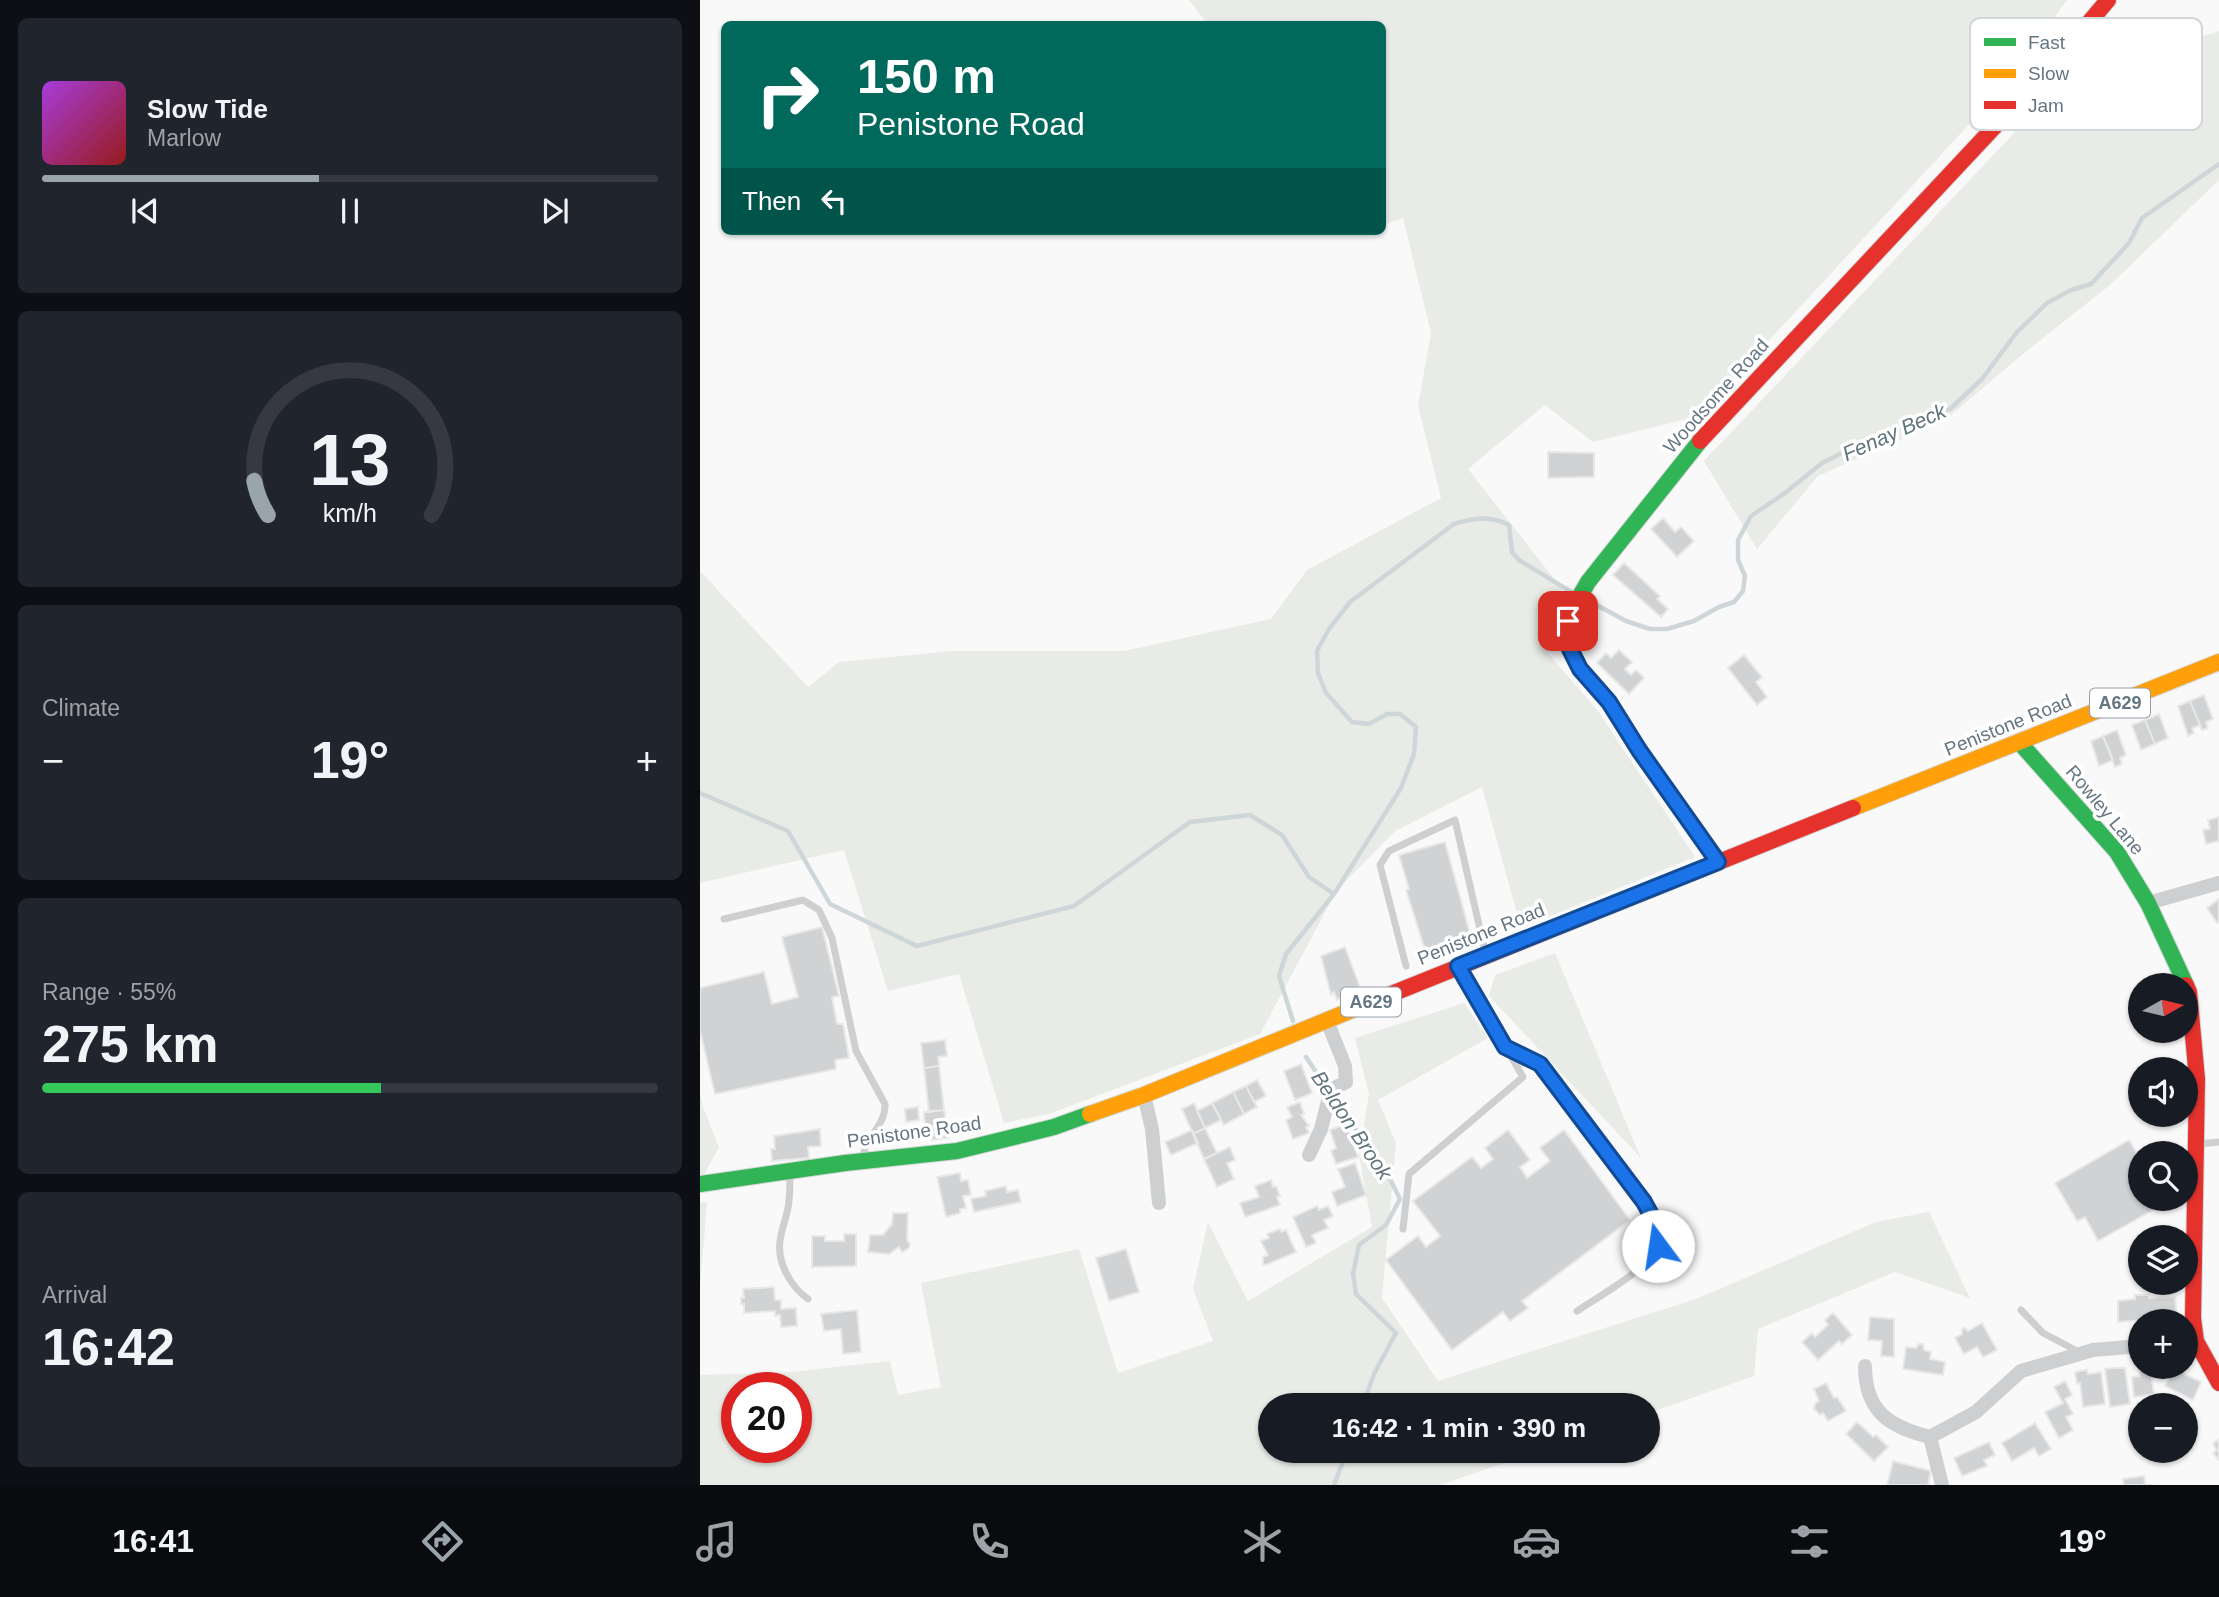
<!DOCTYPE html>
<meta charset="utf-8">
<style>
:root{--surface:#171b24;--page:#20242c;--text:#f1f3f6;--muted:#9ea1a6;--line:#363941;--accent:#99a4ac}
body{margin:0;font-family:Helvetica,sans-serif;background:var(--page);color:var(--text);height:100vh;display:flex;flex-direction:column;font-size:26px;white-space:nowrap}
*{box-sizing:border-box;margin:0}
p{font-size:23px;color:var(--muted)}
.icon{flex:none;width:38px;height:38px;fill:none;stroke:currentColor;stroke-width:2;stroke-linecap:round;stroke-linejoin:round}
.map{position:relative;flex:1;overflow:hidden}
.panel{display:flex;flex-direction:column;gap:18px;padding:18px;background:#0d0f14;width:700px}
.panel>*{flex:none}
.hud{position:absolute;left:21px;top:21px;width:665px;height:214px;border-radius:10px;box-shadow:0 2px 5px #0004;background:#00695c;color:#fff;overflow:hidden}
.needle{width:46px;rotate:82deg}
.controls{position:absolute;left:1428px;top:973px;display:grid;gap:14px}
.controls a{display:grid;place-items:center;width:70px;height:70px;border-radius:50%;background:var(--surface);box-shadow:0 2px 5px #0004;font-size:35px}
.speed{position:absolute;left:21px;top:1372px;display:flex;gap:14px;font-size:35px;font-weight:700;text-align:center}
.speed>*{display:grid;place-content:center;width:91px;height:91px;border-radius:50%;background:var(--surface);box-shadow:0 2px 5px #0004;line-height:1}
.speed .limit{border:10px solid #d22;background:#fff;color:#111}
.pin{position:absolute;display:grid;place-items:center;width:60px;height:60px;color:#fff;margin:-30px;border-radius:14px;box-shadow:0 4px 10px #0006}
.me{position:absolute;width:77px;margin:-38px;rotate:346deg;stroke-linejoin:round;filter:drop-shadow(0 0 5px #0008)}
.turn{display:flex;align-items:center;gap:24px;height:147px;padding:0 21px;font-size:32px}
.turn .icon{width:91px;height:91px;stroke-width:2.5}
.turn b{display:block;font-size:49px;line-height:60px}
.then{display:flex;align-items:center;height:66px;padding:0 21px;background:#0003;gap:14px;font-size:26px}
.big{font-size:52px;font-weight:700;line-height:1.1}
.panel .tile{flex:1;display:flex;flex-direction:column;justify-content:center;gap:10px;min-width:0;padding:0 24px;border-radius:10px;background:var(--page)}
.panel .dial{align-items:center;gap:0}
.dial svg{height:182px;overflow:visible;fill:none;stroke:var(--line);stroke-width:7;stroke-linecap:round;text-anchor:middle}
.dial text{fill:var(--text);stroke:none}
.song{display:flex;align-items:center;gap:21px}
.cover{width:84px;height:84px;border-radius:10px;background:linear-gradient(135deg,hsl(280 70% 55%),hsl(0 70% 35%))}
.played{height:7px;border-radius:4px;background:linear-gradient(90deg,var(--accent) 45%,var(--line) 45%)}
.keys{display:flex;justify-content:space-around;direction:ltr}
.heat{display:flex;justify-content:space-between;align-items:center;font-size:38px;direction:ltr}
.charge{height:10px;border-radius:5px;background:linear-gradient(90deg,#34c759 55%,var(--line) 0)}
.trip{position:absolute;left:558px;top:1393px;width:402px;height:70px;border-radius:35px;background:var(--surface);box-shadow:0 2px 5px #0004;font-weight:700;line-height:70px;text-align:center}
.tabs{display:flex;height:112px;justify-content:space-around;align-items:center;background:#090b0e;color:var(--muted)}
.tabs .icon{width:49px;height:49px}
.tabs .on{color:var(--accent)}
.tabs b{font-size:32px;color:var(--text)}
main{display:flex;flex:1;min-height:0}
.map>svg:first-child{display:block}
</style>
<main>
<section class="panel">
<div class="tile">
<div class="song"><i class="cover"></i><div><b>Slow Tide</b><p>Marlow</p></div></div>
<div class="played"></div>
<div class="keys"><svg class="icon" aria-label="previous" viewBox="0 0 24 24"><path d="M18 5L8 12l10 7zM5 5v14"/></svg><svg class="icon" aria-label="pause" viewBox="0 0 24 24"><path d="M8 5v14M16 5v14"/></svg><svg class="icon" aria-label="next" viewBox="0 0 24 24"><path d="M6 5l10 7-10 7zM19 5v14"/></svg></div>
</div>
<div class="tile dial"><svg viewBox="0 0 100 80">
<path d="M14 69A42 42 0 1 1 86 69"/>
<path d="M14 69A42 42 0 0 1 8 54" stroke="#99a4ac"/>
<text x="50" y="56" font-size="32" font-weight="700">13</text>
<text x="50" y="72" font-size="11">km/h</text>
</svg></div>
<div class="tile"><p>Climate</p>
<div class="heat"><a>−</a><b class="big">19°</b><a>+</a></div>
</div>
<div class="tile"><p>Range · 55%</p><b class="big">275 km</b><div class="charge"></div></div>
<div class="tile"><p>Arrival</p><b class="big">16:42</b></div>
</section>
<div class="map">
<svg width="1519" height="1485" viewBox="0 0 1519 1485">
<rect width="100%" height="100%" fill="#f9f9f9"/>
<path fill="#e8ebe6" fill-rule="evenodd" d="M 489,0 L 1367,0 L 1300,91 L 999,416 L 893,442 L 845,405 L 768,469 L 862,589 L 848,653 L 898,711 L 995,857 L 821,928 L 782,787 L 695,831 L 637,890 L 560,1034 L 349,1114 L 304,1123 L 259,974 L 188,991 L 144,850 L 0,883 L 0,571 L 108,687 L 139,662 L 253,651 L 424,651 L 571,619 L 607,570 L 741,498 L 718,406 L 731,333 L 703,218 L 683,225 L 682,24 L 507,24 Z
M 1519,31 L 1519,180 L 1410,285 L 1323,354 L 1245,420 L 1118,476 L 1057,549 L 1004,461 L 1371,73 L 1483,43 Z
M 855,953 L 941,1158 L 789,996 L 795,975 Z
M 764,1003 L 788,1038 L 678,1100 L 696,1143 L 682,1298 L 738,1381 L 996,1299 L 1176,1222 L 1229,1212 L 1270,1298 L 1195,1272 L 1058,1329 L 1054,1376 L 949,1413 L 948,1405 L 570,1405 L 570,1451 L 839,1451 L 740,1485 L 0,1485 L 0,1375 L 92,1372 L 190,1361 L 198,1395 L 241,1387 L 221,1283 L 379,1249 L 418,1373 L 513,1341 L 493,1289 L 508,1222 L 548,1301 L 672,1227 L 659,1154 L 669,1094 L 655,1038 ZM 37,1388 L 96,1388 L 96,1447 L 37,1447 Z
M 0,1093 L 3,1107 L 19,1147 L 4,1175 L 0,1176 Z
M 7,1202 L 0,1287 L 0,1203 Z"/>
<g fill="none" stroke-linecap="round" stroke-linejoin="round">
<path stroke="#ced6d9" stroke-width="4.5" d="M 884,598 L 926,621 L 950,629 L 967,629 L 994,621 L 1019,607 L 1034,602 L 1043,591 L 1045,576 L 1038,560 L 1038,540 L 1051,516 L 1085,493 L 1122,463 L 1159,444 L 1250,409 L 1282,379 L 1317,332 L 1347,303 L 1371,290 L 1391,284 L 1429,243 L 1442,218 L 1519,164
M 0,793 L 88,831 L 130,904 L 217,946 L 374,906 L 490,822 L 550,815 L 582,835 L 609,877 L 634,894 L 701,788 L 714,754 L 716,727 L 700,714 L 687,714 L 669,724 L 652,722 L 626,693 L 618,673 L 617,651 L 629,629 L 650,602 L 754,524 C 774,518 790,515 809,525 L 812,552 L 819,560 L 873,593
M 593,1021 L 579,976 L 586,954 L 634,894
M 606,1057 L 628,1090
M 633,1097 L 689,1177 L 700,1199 L 686,1225 L 659,1245 L 653,1274 L 656,1294 L 696,1333 L 674,1374 L 663,1405
M 634,1485 L 647,1451"/>
</g>
<path fill="#d0d2d3" stroke="#e8e8e8" stroke-width="2" d="M 848,452 L 894,453 L 894,477 L 848,478 Z
M 963,518 L 975,532 L 981,527 L 994,541 L 977,557 L 951,529 Z
M 924,563 L 960,596 L 957,599 L 968,609 L 961,617 L 913,575 Z
M 919,650 L 932,662 L 925,669 L 931,675 L 936,670 L 944,678 L 929,694 L 897,663 L 906,653 L 911,658 Z
M 1044,655 L 1062,677 L 1056,682 L 1067,697 L 1057,705 L 1028,668 Z
M 1504,695 L 1513,719 L 1506,722 L 1508,728 L 1502,730 L 1490,701 Z
M 1490,701 L 1500,725 L 1492,728 L 1494,733 L 1488,736 L 1478,706 Z
M 1459,714 L 1468,738 L 1455,744 L 1445,720 Z
M 1445,720 L 1455,744 L 1441,750 L 1432,725 Z
M 1417,730 L 1426,755 L 1420,758 L 1422,764 L 1415,767 L 1403,736 Z
M 1403,736 L 1413,760 L 1399,766 L 1391,741 Z
M 1519,817 L 1519,841 L 1506,844 L 1503,830 L 1510,829 L 1508,820 Z
M 745,842 L 772,941 L 726,953 L 706,890 L 709,889 L 699,855 Z
M 1519,899 L 1519,922 L 1517,923 L 1507,908 Z
M 122,927 L 139,996 L 132,997 L 137,1024 L 143,1024 L 149,1058 L 135,1060 L 136,1069 L 15,1094 L 0,1031 L 0,988 L 64,972 L 72,1004 L 98,997 L 82,937 Z
M 645,947 L 661,990 L 637,1000 L 634,992 L 631,995 L 621,956 Z
M 245,1040 L 247,1056 L 238,1057 L 239,1066 L 224,1068 L 221,1043 Z
M 601,1064 L 612,1093 L 595,1100 L 584,1071 Z
M 239,1066 L 244,1110 L 229,1112 L 224,1068 Z
M 557,1080 L 566,1096 L 554,1102 L 546,1086 Z
M 546,1086 L 557,1107 L 544,1114 L 533,1092 Z
M 533,1092 L 544,1114 L 524,1125 L 512,1103 Z
M 600,1102 L 604,1114 L 601,1115 L 609,1126 L 606,1127 L 609,1133 L 593,1139 L 586,1120 L 592,1117 L 587,1107 Z
M 494,1103 L 505,1128 L 493,1134 L 482,1109 Z
M 512,1103 L 521,1120 L 505,1128 L 497,1111 Z
M 218,1107 L 219,1120 L 206,1122 L 205,1109 Z
M 244,1110 L 246,1124 L 225,1127 L 224,1112 Z
M 246,1124 L 248,1138 L 232,1140 L 231,1134 L 220,1135 L 219,1128 Z
M 646,1124 L 658,1157 L 636,1164 L 631,1151 L 636,1148 L 630,1130 Z
M 505,1128 L 517,1153 L 504,1159 L 493,1134 Z
M 120,1129 L 121,1146 L 108,1147 L 109,1158 L 72,1161 L 71,1149 L 75,1149 L 74,1136 Z
M 492,1130 L 498,1143 L 471,1155 L 465,1142 Z
M 808,1130 L 830,1160 L 820,1167 L 827,1178 L 850,1161 L 840,1148 L 864,1130 L 930,1220 L 822,1301 L 828,1308 L 810,1321 L 803,1312 L 752,1350 L 686,1260 L 718,1236 L 726,1247 L 740,1236 L 713,1201 L 772,1157 L 781,1168 L 793,1159 L 785,1148 Z
M 1429,1140 L 1440,1159 L 1440,1199 L 1456,1199 L 1460,1206 L 1398,1241 L 1385,1217 L 1377,1221 L 1355,1183 Z
M 530,1147 L 535,1160 L 527,1163 L 534,1179 L 517,1187 L 504,1159 Z
M 655,1163 L 666,1195 L 637,1206 L 632,1192 L 645,1187 L 638,1169 Z
M 260,1173 L 261,1181 L 268,1180 L 271,1195 L 263,1196 L 266,1208 L 260,1209 L 260,1213 L 246,1217 L 237,1177 Z
M 571,1180 L 573,1187 L 576,1186 L 580,1196 L 577,1197 L 580,1205 L 545,1217 L 540,1203 L 559,1197 L 555,1186 Z
M 306,1186 L 307,1192 L 318,1190 L 321,1202 L 274,1212 L 271,1199 L 286,1196 L 285,1191 Z
M 617,1206 L 619,1210 L 628,1206 L 633,1216 L 624,1220 L 628,1228 L 612,1235 L 616,1243 L 606,1247 L 593,1217 Z
M 193,1213 L 208,1213 L 207,1240 L 210,1244 L 209,1248 L 202,1252 L 199,1247 L 189,1254 L 168,1252 L 170,1235 L 183,1235 L 192,1224 Z
M 580,1229 L 581,1232 L 586,1230 L 596,1252 L 566,1265 L 563,1264 L 563,1257 L 568,1255 L 561,1241 L 569,1238 L 567,1234 Z
M 144,1234 L 156,1234 L 156,1266 L 112,1267 L 112,1236 L 125,1236 L 125,1241 L 144,1241 Z
M 426,1249 L 439,1292 L 409,1301 L 396,1258 Z
M 74,1287 L 75,1300 L 81,1300 L 81,1309 L 96,1308 L 97,1326 L 81,1327 L 80,1315 L 75,1316 L 75,1311 L 44,1313 L 44,1304 L 41,1304 L 41,1298 L 44,1298 L 43,1289 Z
M 1435,1295 L 1449,1295 L 1449,1298 L 1475,1297 L 1477,1317 L 1418,1322 L 1418,1301 L 1435,1299 Z
M 157,1310 L 161,1352 L 143,1354 L 141,1329 L 124,1331 L 121,1314 Z
M 1133,1313 L 1152,1335 L 1142,1344 L 1139,1341 L 1118,1360 L 1102,1342 L 1112,1333 L 1115,1337 L 1128,1325 L 1125,1320 Z
M 1170,1317 L 1194,1319 L 1194,1357 L 1181,1356 L 1182,1341 L 1168,1340 Z
M 1282,1323 L 1297,1350 L 1283,1357 L 1277,1347 L 1264,1354 L 1255,1338 L 1262,1334 L 1262,1329 L 1265,1328 L 1268,1331 Z
M 1219,1344 L 1223,1344 L 1224,1350 L 1231,1352 L 1230,1359 L 1245,1362 L 1243,1375 L 1203,1369 L 1206,1347 L 1216,1348 Z
M 1450,1367 L 1454,1394 L 1434,1397 L 1432,1377 L 1440,1376 L 1439,1368 Z
M 1414,1368 L 1425,1368 L 1430,1404 L 1410,1407 L 1405,1369 Z
M 1474,1369 L 1501,1382 L 1493,1400 L 1465,1386 Z
M 1387,1370 L 1388,1374 L 1401,1372 L 1405,1404 L 1383,1407 L 1380,1383 L 1377,1384 L 1375,1372 Z
M 1365,1381 L 1372,1395 L 1365,1399 L 1373,1414 L 1366,1417 L 1373,1430 L 1359,1438 L 1345,1412 L 1363,1403 L 1354,1387 Z
M 1126,1383 L 1134,1398 L 1137,1397 L 1146,1411 L 1128,1421 L 1123,1413 L 1120,1415 L 1114,1409 L 1115,1404 L 1119,1401 L 1114,1389 Z
M 1157,1422 L 1173,1437 L 1176,1435 L 1188,1447 L 1174,1461 L 1146,1434 Z
M 1335,1423 L 1351,1449 L 1339,1456 L 1334,1448 L 1312,1461 L 1302,1443 Z
M 1519,1439 L 1519,1460 L 1513,1453 L 1517,1450 L 1513,1444 Z
M 1289,1442 L 1295,1455 L 1284,1460 L 1287,1466 L 1262,1476 L 1254,1458 Z
M 1193,1461 L 1231,1471 L 1228,1485 L 1187,1485 Z
M 1444,1476 L 1445,1485 L 1453,1485 L 1424,1485 L 1423,1479 Z"/>
<g fill="none" stroke-linecap="round" stroke-linejoin="round">
<defs>
<path id="fast" d="M 1000,441 L 888,582 L 871,612 L 867,632 L 869,647 L 880,669 L 909,702 L 939,750 L 1018,861
M 1320,743 L 1417,852 L 1448,903 L 1486,985
M 0,1184 L 145,1163 L 257,1151 L 354,1127 L 390,1114"/>
<path id="slow" d="M 1153,808 L 1519,662
M 390,1114 L 444,1095 L 679,999"/>
<path id="jam" d="M 1000,441 L 1359,58 L 1408,0
M 1486,985 L 1489,992 L 1497,1079 L 1493,1318 L 1496,1341 L 1519,1383
M 679,999 L 1153,808"/>
</defs>
<use href="#fast" stroke="#d5d6d7" stroke-width="18"/>
<use href="#slow" stroke="#d5d6d7" stroke-width="18"/>
<use href="#jam" stroke="#d5d6d7" stroke-width="18"/>
<path stroke="#cecfd0" stroke-width="7" d="M 24,919 L 103,900 L 119,910 L 132,938 L 156,1051 L 185,1104 C 186,1126 165,1136 163,1157
M 706,966 L 680,865 L 689,851 L 755,820 L 785,951
M 805,1047 L 840,1064 L 944,1202 C 951,1216 962,1232 957,1248 C 952,1266 895,1299 877,1311
M 1499,1144 L 1519,1142
M 90,1175 C 90,1186 90,1197 88,1208 C 86,1219 81,1230 80,1241 C 77,1263 91,1287 108,1299
M 703,1229 L 709,1174 L 823,1077 L 760,970
M 1321,1310 L 1343,1333 L 1381,1353"/>
<path stroke="#cecfd0" stroke-width="14" d="M 1448,903 L 1519,883
M 444,1095 L 452,1129 L 459,1203
M 609,1155 L 621,1129 L 629,1097 L 633,1089 L 646,1082 L 645,1066 L 627,1021
M 1165,1366 C 1165,1411 1189,1427 1230,1437 L 1276,1412 L 1321,1371 L 1393,1350 L 1440,1346
M 1230,1437 L 1242,1485"/>
<use href="#fast" stroke="#30b455" stroke-width="16"/>
<use href="#slow" stroke="#ff9f0a" stroke-width="16"/>
<use href="#jam" stroke="#e5322d" stroke-width="16"/>
</g>
<g fill="none" stroke-linecap="round" stroke-linejoin="round">
<defs>
<path id="route" d="M 868,621 L 869,647 L 880,669 L 909,702 L 939,750 L 1018,862 L 758,966 L 805,1047 L 840,1064 L 944,1202 L 956,1224 L 958,1246"/>
</defs>
<use href="#route" stroke="#114b97" stroke-width="18"/>
<use href="#route" stroke="#1a73e8" stroke-width="12"/>
</g>
<g text-anchor="middle" dominant-baseline="central" stroke-width="7" stroke-linejoin="round" paint-order="stroke">
<g fill="#fff" stroke="#939fa8" stroke-width="2">
<rect x="1390" y="688.5" width="60" height="29" rx="5"/>
<rect x="641" y="987.5" width="60" height="29" rx="5"/>
</g>
<g font-size="18" font-weight="bold" fill="#657683">
<text x="1420" y="703">A629</text>
<text x="671" y="1002">A629</text>
</g>
<g font-size="19" fill="#657683" stroke="#fff">
<text transform="translate(1016 396) rotate(-48)">Woodsome Road</text>
<text transform="translate(1308 725) rotate(-22)">Penistone Road</text>
<text transform="translate(1405 810) rotate(50)">Rowley Lane</text>
<text transform="translate(781 934) rotate(-22)">Penistone Road</text>
<text transform="translate(214 1132) rotate(-8)">Penistone Road</text>
</g>
<g font-size="21" font-style="italic" fill="#60757c" stroke="#fff">
<text transform="translate(1194 432) rotate(-24)">Fenay Beck</text>
<text transform="translate(652 1125) rotate(56)">Beldon Brook</text>
</g>
</g>
<rect x="1270" y="18" width="232" height="112" rx="10" fill="#fff" stroke="#d1d6da" stroke-width="2"/>
<rect x="1284" y="38" width="32" height="8" fill="#30b455"/>
<rect x="1284" y="69" width="32" height="9" fill="#ff9f0a"/>
<rect x="1284" y="101" width="32" height="8" fill="#e5322d"/>
<g font-size="19" fill="#657683">
<text x="1328" y="49">Fast</text>
<text x="1328" y="80">Slow</text>
<text x="1328" y="112">Jam</text>
</g>
</svg>
<div class="controls">
<a><svg class="needle" viewBox="-14 -14 28 28"><path d="M0-13l5 13h-10z" fill="#e53935"/><path d="M0 13l5-13h-10z" fill="#9ea1a6"/></svg></a>
<a><svg class="icon" aria-label="sound" viewBox="0 0 24 24"><path d="M4 9h4l5-4v14l-5-4H4zM17 9q2 3 0 6"/></svg></a>
<a><svg class="icon" aria-label="search" viewBox="0 0 24 24"><circle cx="10" cy="10" r="6"/><path d="M15 15l6 6"/></svg></a>
<a><svg class="icon" aria-label="layers" viewBox="0 0 24 24"><path d="M12 4l9 5-9 5-9-5zM3 14l9 5 9-5"/></svg></a>
<a>+</a>
<a>−</a>
</div>
<div class="speed"><div class="limit">20</div></div>
<div class="pin" style="left:868px;top:621px;background:#d93025"><svg class="icon" aria-label="arrive" viewBox="0 0 24 24"><path d="M6 21V4h12l-3 4 3 4H6"/></svg></div>
<svg class="me" style="left:958px;top:1246px" viewBox="-20 -20 40 40"><circle r="19" fill="#fff"/><path d="M0-13L10 11 0 6-10 11z" fill="#1a73e8"/></svg>
<div class="trip">16:42 · 1 min · 390 m</div>
<div class="hud">
<div class="turn"><svg class="icon" aria-label="right" viewBox="0 0 24 24"><path d="M7 20v-9h11M14 6l5 5-5 5"/></svg><div><b>150 m</b>Penistone Road</div></div>
<div class="then">Then<svg class="icon" aria-label="left" viewBox="0 0 24 24"><path d="M17 20v-9H6M10 6l-5 5 5 5"/></svg></div>
</div>
</div>
</main>
<nav class="tabs">
<b>16:41</b>
<svg class="icon on" aria-label="directions" viewBox="0 0 24 24"><path d="M12 3l9 9-9 9-9-9zM9 14v-3h6M13 9l2 2-2 2"/></svg>
<svg class="icon" aria-label="music" viewBox="0 0 24 24"><path d="M9 18V5l10-2v13"/><circle cx="6" cy="18" r="3"/><circle cx="16" cy="16" r="3"/></svg>
<svg class="icon" aria-label="phone" viewBox="0 0 24 24"><path d="M5 4h4l2 5-3 2q2 4 5 5l2-3 5 2v4C11 20 4 13 5 4z"/></svg>
<svg class="icon" aria-label="climate" viewBox="0 0 24 24"><path d="M12 3v18M4 7l16 10M4 17L20 7"/></svg>
<svg class="icon" aria-label="car" viewBox="0 0 24 24"><path d="M5 17H2v-5l4-1 3-4h7l3 4 3 1v5h-3M9 17h6M6 11h13"/><circle cx="7" cy="17" r="2"/><circle cx="17" cy="17" r="2"/></svg>
<svg class="icon" aria-label="filters" viewBox="0 0 24 24"><path d="M4 7h16M4 17h16"/><circle cx="9" cy="7" r="2"/><circle cx="15" cy="17" r="2"/></svg>
<b>19°</b>
</nav>
